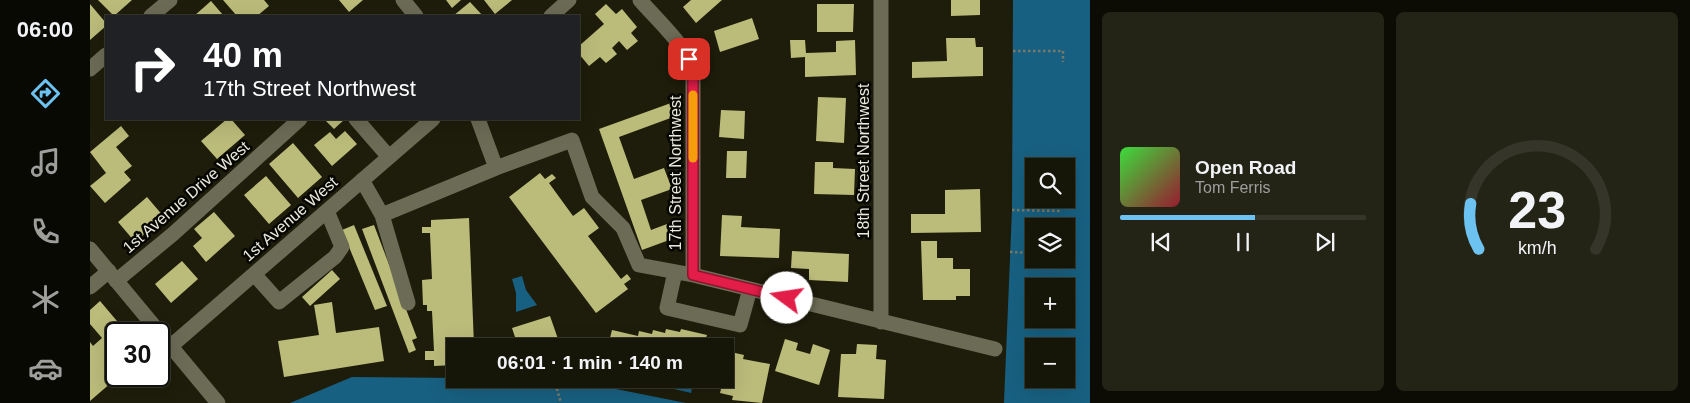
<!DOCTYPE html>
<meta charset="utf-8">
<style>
:root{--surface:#161608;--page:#232316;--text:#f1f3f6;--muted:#9e9f9c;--line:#353529;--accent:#6cc3f2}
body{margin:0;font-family:Helvetica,sans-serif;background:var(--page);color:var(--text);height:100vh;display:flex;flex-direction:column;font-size:19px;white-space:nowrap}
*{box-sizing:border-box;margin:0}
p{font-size:16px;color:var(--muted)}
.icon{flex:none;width:28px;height:28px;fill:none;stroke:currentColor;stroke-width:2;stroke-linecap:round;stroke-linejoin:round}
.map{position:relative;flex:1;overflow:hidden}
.sheet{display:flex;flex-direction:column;gap:12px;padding:12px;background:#0c0c04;width:600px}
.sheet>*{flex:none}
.guide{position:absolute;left:15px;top:15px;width:475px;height:105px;border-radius:0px;box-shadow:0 5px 20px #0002,0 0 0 1px var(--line);background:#202124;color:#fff;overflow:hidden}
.buttons{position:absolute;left:935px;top:158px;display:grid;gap:10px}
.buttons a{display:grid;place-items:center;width:50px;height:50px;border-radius:0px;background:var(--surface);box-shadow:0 5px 20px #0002,0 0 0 1px var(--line);font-size:25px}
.speed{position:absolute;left:15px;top:322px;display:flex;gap:10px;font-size:25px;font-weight:700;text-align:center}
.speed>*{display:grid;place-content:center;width:65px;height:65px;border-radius:50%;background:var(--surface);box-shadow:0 5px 20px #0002,0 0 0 1px var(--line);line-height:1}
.speed .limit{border:2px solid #111;border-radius:8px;background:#fff;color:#111}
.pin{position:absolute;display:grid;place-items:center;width:42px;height:42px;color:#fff;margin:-21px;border-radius:10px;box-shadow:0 2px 8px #0006}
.me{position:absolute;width:55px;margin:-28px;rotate:284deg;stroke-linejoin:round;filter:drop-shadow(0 0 4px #0008)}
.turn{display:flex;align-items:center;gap:18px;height:105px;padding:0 15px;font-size:22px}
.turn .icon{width:65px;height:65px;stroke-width:2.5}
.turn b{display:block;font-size:35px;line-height:42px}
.sheet .widget{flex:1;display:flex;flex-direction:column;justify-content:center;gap:8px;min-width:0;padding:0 18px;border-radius:8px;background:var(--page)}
.sheet .dial{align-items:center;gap:0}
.dial svg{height:130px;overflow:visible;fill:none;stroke:var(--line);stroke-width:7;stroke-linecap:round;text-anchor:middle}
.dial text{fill:var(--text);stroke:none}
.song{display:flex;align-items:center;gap:15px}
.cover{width:60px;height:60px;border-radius:8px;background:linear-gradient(135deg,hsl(120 70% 55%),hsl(350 70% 35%))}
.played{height:5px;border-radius:2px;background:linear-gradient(90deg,var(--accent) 55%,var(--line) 55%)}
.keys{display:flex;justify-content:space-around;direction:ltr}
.sheet .tiles{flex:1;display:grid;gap:12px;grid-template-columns:repeat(2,1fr)}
.trip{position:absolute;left:356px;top:338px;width:288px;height:50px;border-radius:0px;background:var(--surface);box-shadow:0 5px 20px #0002,0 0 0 1px var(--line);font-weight:800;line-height:50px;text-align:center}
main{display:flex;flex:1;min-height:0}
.tab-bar{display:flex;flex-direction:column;width:90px;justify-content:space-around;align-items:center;background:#090903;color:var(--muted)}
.tab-bar .icon{width:35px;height:35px}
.tab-bar .current{color:var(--accent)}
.tab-bar b{font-size:22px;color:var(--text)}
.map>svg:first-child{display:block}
</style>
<main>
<nav class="tab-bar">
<b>06:00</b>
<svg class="icon current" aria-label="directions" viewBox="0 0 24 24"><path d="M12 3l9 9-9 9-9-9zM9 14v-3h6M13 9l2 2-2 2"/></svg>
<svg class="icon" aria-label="music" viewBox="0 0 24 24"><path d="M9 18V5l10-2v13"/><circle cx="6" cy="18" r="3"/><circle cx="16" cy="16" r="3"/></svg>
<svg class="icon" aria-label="phone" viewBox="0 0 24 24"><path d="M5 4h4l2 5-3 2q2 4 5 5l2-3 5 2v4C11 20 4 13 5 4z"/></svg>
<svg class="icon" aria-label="climate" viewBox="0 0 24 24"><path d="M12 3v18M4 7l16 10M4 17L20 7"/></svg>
<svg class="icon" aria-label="car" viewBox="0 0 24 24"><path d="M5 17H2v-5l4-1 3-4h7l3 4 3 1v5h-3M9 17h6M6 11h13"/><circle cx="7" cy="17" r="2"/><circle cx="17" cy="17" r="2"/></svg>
</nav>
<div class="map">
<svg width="1000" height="403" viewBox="0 0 1000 403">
<rect width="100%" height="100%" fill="#1e1d0b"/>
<path fill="#186081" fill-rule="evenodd" d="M 923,0 L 1000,0 L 1000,403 L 914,403 L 922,210 ZM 944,166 L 976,166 L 976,199 L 944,199 ZM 944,226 L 976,226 L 976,259 L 944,259 ZM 944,286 L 976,286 L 976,319 L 944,319 ZM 944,346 L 976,346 L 976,379 L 944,379 Z
M 432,276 L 436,290 L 447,305 L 426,312 L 426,293 L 422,279 Z
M 262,377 L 476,379 L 596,403 L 200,403 Z
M 586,379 L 603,383 L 601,393 L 584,389 Z"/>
<path fill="#bbbc7a" d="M 8,0 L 42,0 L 24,16 Z
M 133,0 L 174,0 L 179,6 L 167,16 L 147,16 Z
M 249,0 L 273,0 L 259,12 Z
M 356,0 L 371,0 L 362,8 Z
M 394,0 L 422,0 L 405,14 Z
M 601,0 L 632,0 L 606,23 L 593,7 Z
M 861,0 L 890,0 L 890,15 L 861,16 Z
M 121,1 L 133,15 L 104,16 Z
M 380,2 L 393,16 L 363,16 Z
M 0,4 L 16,23 L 16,26 L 0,40 Z
M 516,4 L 526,14 L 532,9 L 547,27 L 541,33 L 548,41 L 537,50 L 529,41 L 522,48 L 527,54 L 516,63 L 510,57 L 499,66 L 489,54 L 489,46 L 514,24 L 505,14 Z
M 727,4 L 764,4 L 763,32 L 727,32 Z
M 662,18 L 669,39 L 630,52 L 624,31 Z
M 856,38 L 885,38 L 886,47 L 893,47 L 893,76 L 822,78 L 822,62 L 857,61 Z
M 700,40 L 715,40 L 716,53 L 746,52 L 746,41 L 765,40 L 766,75 L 715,77 L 715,57 L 701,58 Z
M 728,97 L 756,98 L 754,143 L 726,141 Z
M 581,103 L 586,116 L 529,137 L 544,179 L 574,168 L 582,189 L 551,200 L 561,230 L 577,224 L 582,239 L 552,250 L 509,129 Z
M 631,110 L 655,111 L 654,139 L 629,137 Z
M 137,119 L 141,119 L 155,135 L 127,159 L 111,141 Z
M 234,119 L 255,119 L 244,129 Z
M 31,126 L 39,136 L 26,147 L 42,166 L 34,172 L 41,180 L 15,203 L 0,186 L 16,173 L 0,152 Z
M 255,131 L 267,144 L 242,166 L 224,145 L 240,132 L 246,139 Z
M 203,143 L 232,177 L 208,198 L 179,164 Z
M 637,151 L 657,151 L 656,178 L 636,178 Z
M 725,162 L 743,162 L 743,168 L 765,169 L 764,195 L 724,194 Z
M 450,173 L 455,179 L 462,174 L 466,178 L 459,183 L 483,216 L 494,208 L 509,228 L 498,236 L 531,279 L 537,274 L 541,279 L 534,284 L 538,289 L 506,313 L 419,197 Z
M 176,176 L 201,205 L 179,224 L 154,195 Z
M 890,189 L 891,232 L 821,233 L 821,214 L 855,214 L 855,190 Z
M 57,197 L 74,217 L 45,242 L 28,222 Z
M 124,212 L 145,236 L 116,262 L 103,246 L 112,238 L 104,229 Z
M 632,215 L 652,216 L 651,227 L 690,229 L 689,258 L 630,256 Z
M 379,218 L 384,346 L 365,346 L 365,365 L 344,366 L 344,360 L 335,360 L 335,351 L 344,351 L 342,311 L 337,311 L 337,305 L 333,305 L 332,280 L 342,279 L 340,233 L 332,233 L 332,227 L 341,227 L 341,220 Z
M 264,225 L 297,306 L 285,310 L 252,230 Z
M 284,225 L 327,338 L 322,340 L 326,350 L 319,353 L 272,229 Z
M 831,241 L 847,241 L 847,258 L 863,258 L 863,269 L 880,269 L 880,296 L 866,296 L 866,300 L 833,300 Z
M 702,251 L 759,254 L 758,282 L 719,280 L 719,269 L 701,268 Z
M 92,261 L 108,279 L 81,303 L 65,284 Z
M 242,270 L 250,279 L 220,306 L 212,297 Z
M 10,301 L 38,334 L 26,334 L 26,376 L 29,376 L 0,401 L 0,342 L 3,346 L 12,338 L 0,324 L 0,310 Z
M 242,302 L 246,333 L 289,327 L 294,361 L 194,377 L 188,341 L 229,335 L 224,305 Z
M 460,316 L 468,339 L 448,346 L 428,346 L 422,328 Z
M 576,329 L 590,332 L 591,329 L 617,335 L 616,338 L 630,341 L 629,346 L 518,346 L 522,330 L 548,336 L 549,331 L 562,334 L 563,330 L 575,333 Z
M 695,339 L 708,343 L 706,350 L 720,354 L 723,344 L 740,350 L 729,385 L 685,371 Z
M 767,344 L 787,345 L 786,359 L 796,360 L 794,399 L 748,397 L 751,354 L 766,354 Z
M 635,346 L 642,348 L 641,352 L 654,355 L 653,359 L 680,364 L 672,403 L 642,400 L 643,396 L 630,393 L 631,389 L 619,387 L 620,382 L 609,380 L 635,379 Z"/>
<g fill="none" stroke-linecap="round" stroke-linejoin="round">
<path stroke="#79796a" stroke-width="2.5" stroke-dasharray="2.5 2.5" stroke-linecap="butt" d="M 923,51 L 973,51 L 973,62
M 922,210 L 971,211
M 920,252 L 941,253
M 464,379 L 471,403"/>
<path stroke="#6b6b56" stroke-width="15" d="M 313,0 L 326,16
M 550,0 C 568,21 593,42 603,69 L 603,275
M 61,16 L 80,0
M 461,16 L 479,0
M 0,69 L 16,55
M 266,119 L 299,157
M 388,119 L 406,168
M 272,180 L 292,215 L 318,303
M 292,215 L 406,168 L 482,140 L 502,197 L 533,228 L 549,265 L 603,275 L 905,349
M 0,249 L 128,403
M 585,272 L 577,308 L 650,325 L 660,289
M 164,274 L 189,302 L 245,257 L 252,247 L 237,211
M 26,281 L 83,234 L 210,119
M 0,287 L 19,271
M 791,322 L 791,0
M 81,346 L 343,119"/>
</g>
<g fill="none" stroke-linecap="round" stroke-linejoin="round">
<defs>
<path id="route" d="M 599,59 L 603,69 L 603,275 L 697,298"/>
</defs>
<use href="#route" stroke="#92132f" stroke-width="12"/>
<use href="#route" stroke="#e11d48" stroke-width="9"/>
<path stroke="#f59e0b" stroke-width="9" d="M 603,95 L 603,158"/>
</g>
<g text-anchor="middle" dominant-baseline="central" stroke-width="5" stroke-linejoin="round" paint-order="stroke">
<g font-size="16" fill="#e9e9dd" stroke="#070702">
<text transform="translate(773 161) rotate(-90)">18th Street Northwest</text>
<text transform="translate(585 173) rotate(-90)">17th Street Northwest</text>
<text transform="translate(96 197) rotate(-41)">1st Avenue Drive West</text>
<text transform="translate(200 219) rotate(-41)">1st Avenue West</text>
</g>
</g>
</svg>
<div class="buttons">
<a><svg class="icon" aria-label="search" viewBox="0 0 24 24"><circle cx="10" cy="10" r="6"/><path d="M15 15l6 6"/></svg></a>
<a><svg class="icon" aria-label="layers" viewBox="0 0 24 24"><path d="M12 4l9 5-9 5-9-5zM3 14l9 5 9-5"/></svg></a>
<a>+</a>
<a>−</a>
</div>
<div class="speed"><div class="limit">30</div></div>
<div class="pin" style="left:599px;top:59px;background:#d93025"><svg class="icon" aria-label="arrive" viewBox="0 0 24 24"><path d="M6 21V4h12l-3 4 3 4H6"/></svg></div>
<svg class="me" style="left:697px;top:298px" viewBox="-20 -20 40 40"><circle r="19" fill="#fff"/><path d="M0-13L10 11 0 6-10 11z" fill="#e11d48"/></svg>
<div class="trip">06:01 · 1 min · 140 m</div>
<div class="guide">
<div class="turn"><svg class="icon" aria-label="right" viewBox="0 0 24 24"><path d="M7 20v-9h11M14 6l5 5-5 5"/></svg><div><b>40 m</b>17th Street Northwest</div></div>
</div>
</div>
<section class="sheet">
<div class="tiles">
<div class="widget">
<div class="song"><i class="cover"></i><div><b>Open Road</b><p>Tom Ferris</p></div></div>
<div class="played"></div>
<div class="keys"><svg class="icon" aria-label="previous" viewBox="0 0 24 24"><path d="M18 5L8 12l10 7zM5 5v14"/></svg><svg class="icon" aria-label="pause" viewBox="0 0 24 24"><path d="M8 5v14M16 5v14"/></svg><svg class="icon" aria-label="next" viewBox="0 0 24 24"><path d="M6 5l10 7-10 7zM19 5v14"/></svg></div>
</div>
<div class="widget dial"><svg viewBox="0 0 100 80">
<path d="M14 69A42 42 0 1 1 86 69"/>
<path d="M14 69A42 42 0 0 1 9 41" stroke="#6cc3f2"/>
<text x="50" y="56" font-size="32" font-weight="700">23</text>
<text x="50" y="72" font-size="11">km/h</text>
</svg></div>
</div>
</section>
</main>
